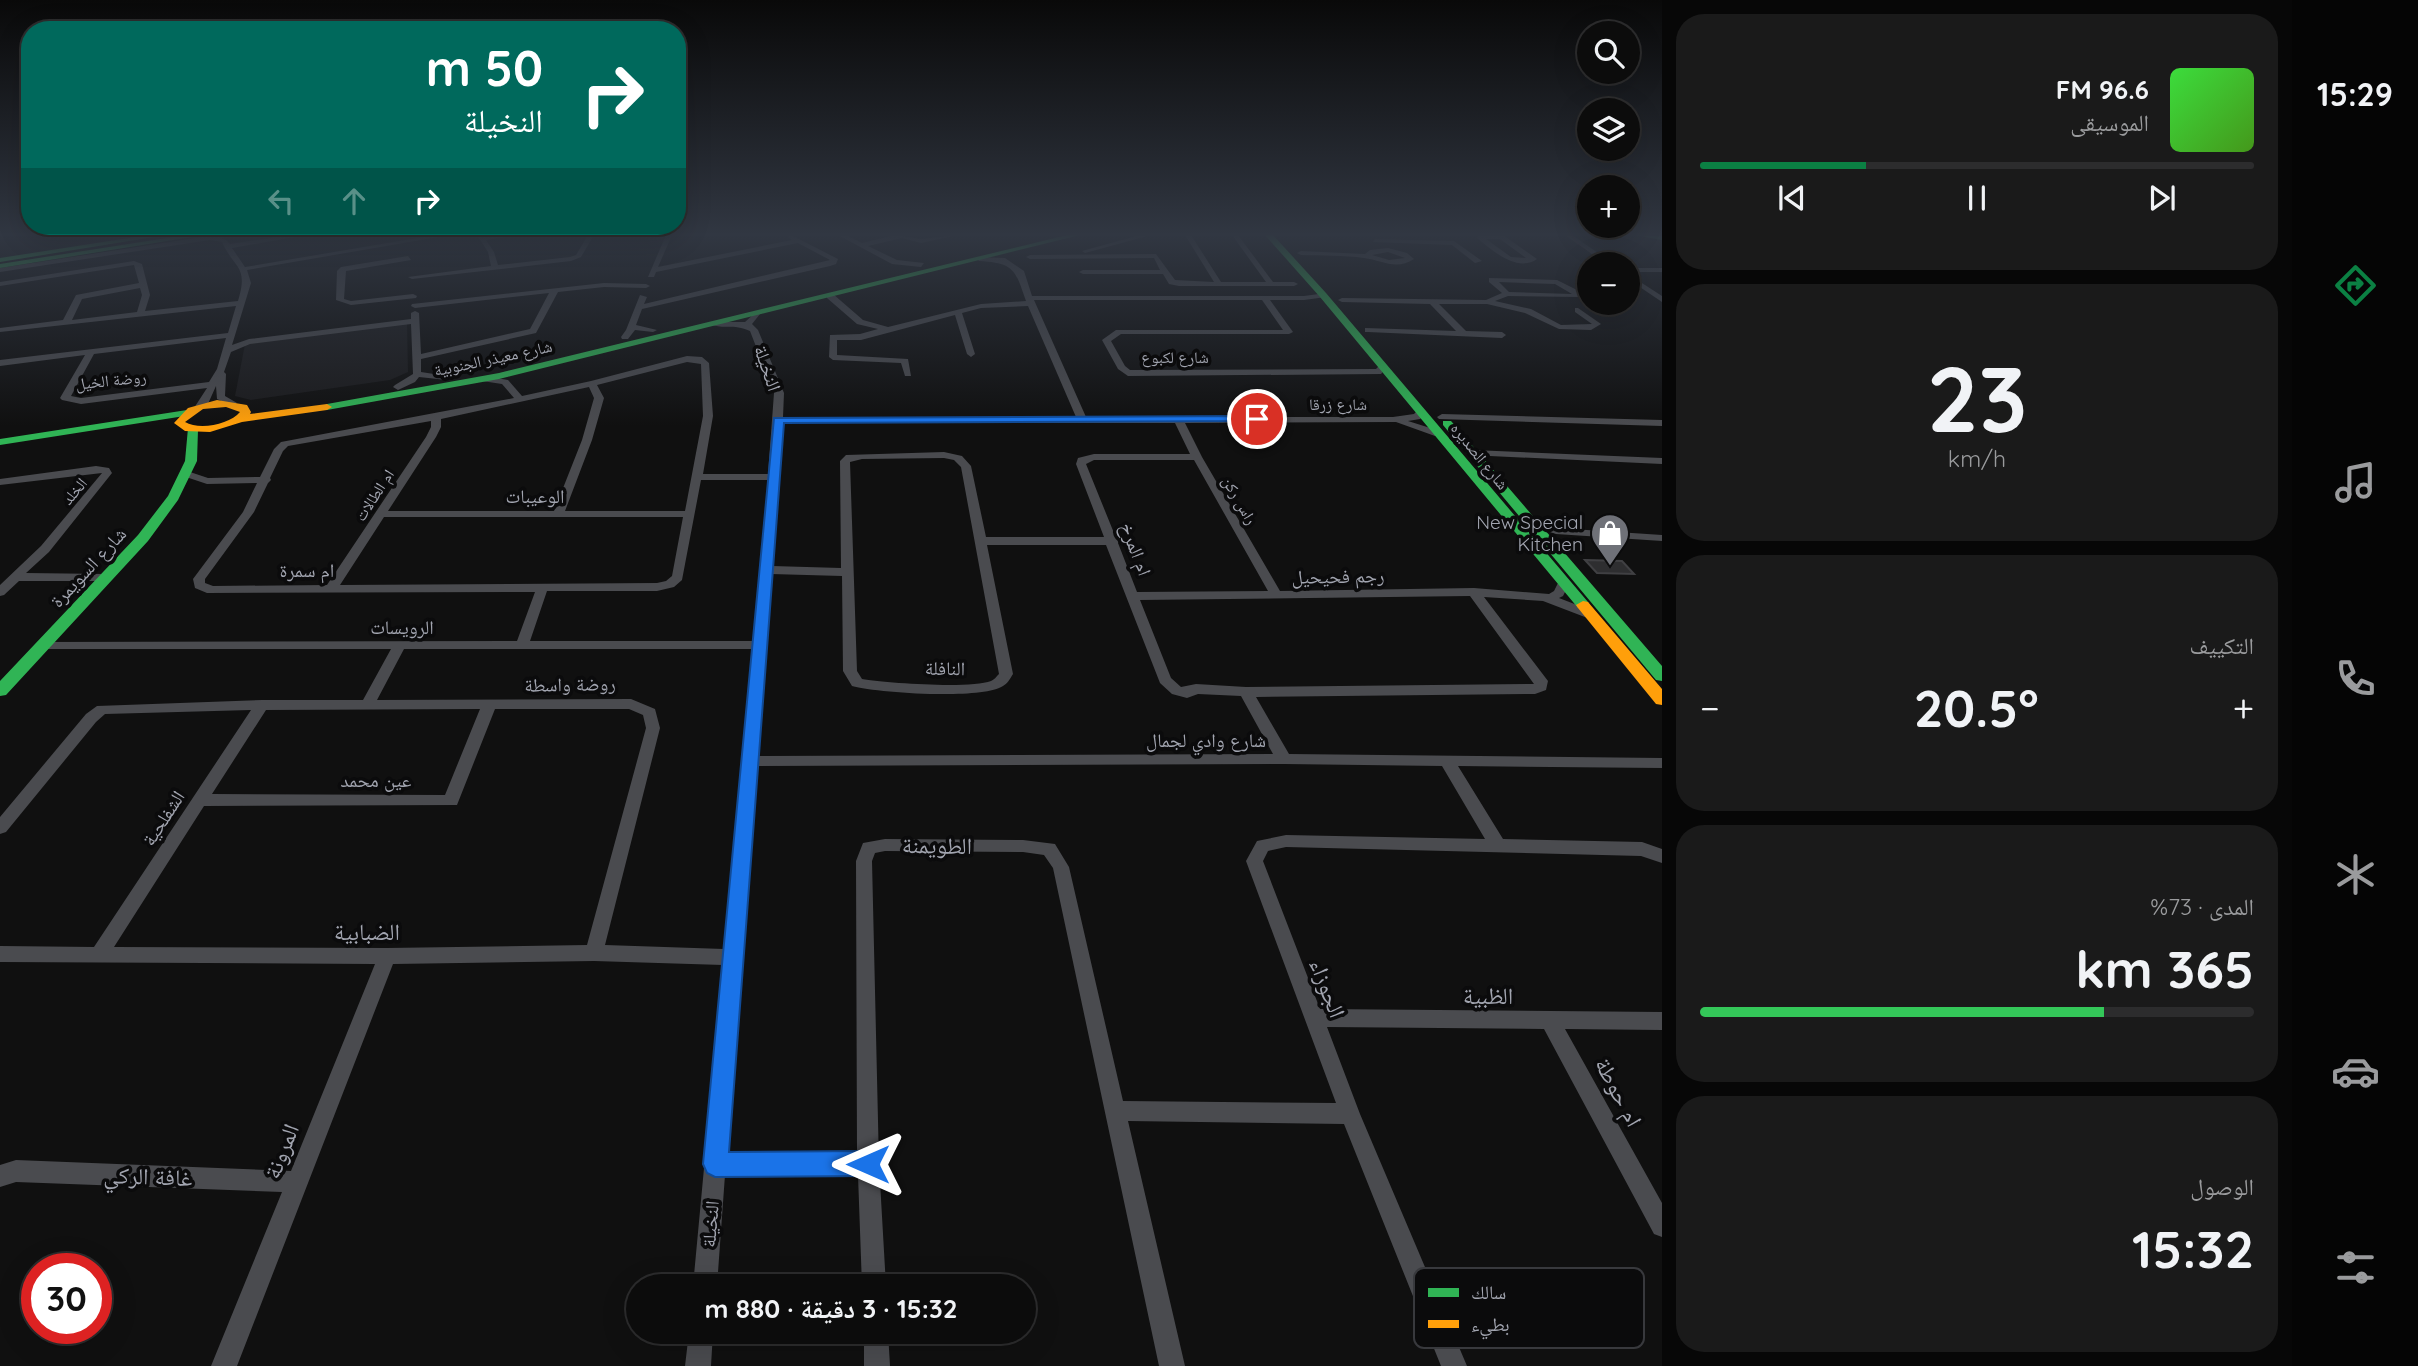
<!DOCTYPE html>
<html lang="ar">
<meta charset="utf-8">
<style>
:root{--surface:#0c0c0c;--page:#1a1a1a;--text:#f1f3f6;--muted:#9a9b9d;--line:#2c2c2d;--accent:#0b8043}
body{margin:0;font-family:Quicksand,"Noto Naskh Arabic",sans-serif;background:var(--page);color:var(--text);direction:rtl;height:100vh;display:flex;flex-direction:column;font-size:26px;white-space:nowrap}
*{box-sizing:border-box;margin:0}
p{font-size:23px;color:var(--muted)}
.icon{flex:none;width:38px;height:38px;fill:none;stroke:currentColor;stroke-width:2;stroke-linecap:round;stroke-linejoin:round}
.map{position:relative;flex:1;overflow:hidden;direction:ltr}
.details{display:flex;flex-direction:column;gap:14px;padding:14px;background:#070707;width:630px}
.details>*{flex:none}
.banner{position:absolute;left:21px;top:21px;width:665px;height:214px;border-radius:28px;box-shadow:0 7px 28px #0002,0 0 0 2px var(--line);direction:rtl;background:#00695c;color:#fff;overflow:hidden}
.tools{position:absolute;left:1577px;top:21px;display:grid;gap:14px}
.tools a{display:grid;place-items:center;width:63px;height:63px;border-radius:50%;background:var(--surface);box-shadow:0 7px 28px #0002,0 0 0 2px var(--line);font-size:35px}
.speed{position:absolute;left:21px;top:1253px;display:flex;gap:14px;font-size:35px;font-weight:700;text-align:center}
.speed>*{display:grid;place-content:center;width:91px;height:91px;border-radius:50%;background:var(--surface);box-shadow:0 7px 28px #0002,0 0 0 2px var(--line);line-height:1}
.speed .limit{border:10px solid #d22;background:#fff;color:#111}
.pin{position:absolute;display:grid;place-items:center;width:60px;height:60px;color:#fff;margin:-30px;border:4px solid #fff;border-radius:50%;box-shadow:0 2px 7px #0007}
.me{position:absolute;width:77px;margin:-38px;rotate:270deg;stroke-linejoin:round;filter:drop-shadow(0 0 5px #0008)}
.turn{display:flex;align-items:center;gap:24px;height:147px;padding:0 28px;font-size:32px}
.turn .icon{width:91px;height:91px;stroke-width:2.5}
.turn b{display:block;font-size:49px;line-height:60px}
.lanes{display:flex;align-items:center;height:66px;padding:0 28px;background:#0003;justify-content:center;gap:35px;direction:ltr}
.lanes .off{opacity:.35}
.big{font-size:52px;font-weight:700;line-height:1.1}
.details .widget{flex:1;display:flex;flex-direction:column;justify-content:center;gap:10px;min-width:0;padding:0 24px;border-radius:28px;background:var(--page)}
.details .dial{align-items:center;gap:0}
.dial b{font-size:91px;line-height:1}
.song{display:flex;align-items:center;gap:21px}
.cover{width:84px;height:84px;border-radius:10px;background:linear-gradient(135deg,hsl(120 70% 55%),hsl(100 70% 35%))}
.played{height:7px;border-radius:4px;background:linear-gradient(90deg,var(--accent) 30%,var(--line) 30%)}
.keys{display:flex;justify-content:space-around;direction:ltr}
.heat{display:flex;justify-content:space-between;align-items:center;font-size:38px;direction:ltr}
.charge{height:10px;border-radius:5px;background:linear-gradient(90deg,#34c759 73%,var(--line) 0)}
.trip{position:absolute;left:626px;top:1274px;width:410px;height:70px;border-radius:35px;background:var(--surface);box-shadow:0 7px 28px #0002,0 0 0 2px var(--line);font-weight:700;line-height:70px;text-align:center;direction:rtl}
main{display:flex;flex:1;min-height:0}
.menu{display:flex;flex-direction:column;width:126px;justify-content:space-around;align-items:center;background:#050505;color:var(--muted)}
.menu .icon{width:49px;height:49px}
.menu .active{color:var(--accent)}
.menu b{font-size:32px;color:var(--text)}
.map>svg:first-child{display:block}
</style>
<main>
<nav class="menu">
<b>15:29</b>
<svg class="icon active" aria-label="directions" viewBox="0 0 24 24"><path d="M12 3l9 9-9 9-9-9zM9 14v-3h6M13 9l2 2-2 2"/></svg>
<svg class="icon" aria-label="music" viewBox="0 0 24 24"><path d="M9 18V5l10-2v13"/><circle cx="6" cy="18" r="3"/><circle cx="16" cy="16" r="3"/></svg>
<svg class="icon" aria-label="phone" viewBox="0 0 24 24"><path d="M5 4h4l2 5-3 2q2 4 5 5l2-3 5 2v4C11 20 4 13 5 4z"/></svg>
<svg class="icon" aria-label="climate" viewBox="0 0 24 24"><path d="M12 3v18M4 7l16 10M4 17L20 7"/></svg>
<svg class="icon" aria-label="car" viewBox="0 0 24 24"><path d="M5 17H2v-5l4-1 3-4h7l3 4 3 1v5h-3M9 17h6M6 11h13"/><circle cx="7" cy="17" r="2"/><circle cx="17" cy="17" r="2"/></svg>
<svg class="icon" aria-label="filters" viewBox="0 0 24 24"><path d="M4 7h16M4 17h16"/><circle cx="9" cy="7" r="2"/><circle cx="15" cy="17" r="2"/></svg>
</nav>
<section class="details">
<div class="widget">
<div class="song"><i class="cover"></i><div><b>96.6 FM</b><p>الموسيقى</p></div></div>
<div class="played"></div>
<div class="keys"><svg class="icon" aria-label="previous" viewBox="0 0 24 24"><path d="M18 5L8 12l10 7zM5 5v14"/></svg><svg class="icon" aria-label="pause" viewBox="0 0 24 24"><path d="M8 5v14M16 5v14"/></svg><svg class="icon" aria-label="next" viewBox="0 0 24 24"><path d="M6 5l10 7-10 7zM19 5v14"/></svg></div>
</div>
<div class="widget dial"><b>23</b><p>km/h</p></div>
<div class="widget"><p>التكييف</p>
<div class="heat"><a>−</a><b class="big">20.5°</b><a>+</a></div>
</div>
<div class="widget"><p>المدى · 73%</p><b class="big">365 km</b><div class="charge"></div></div>
<div class="widget"><p>الوصول</p><b class="big">15:32</b></div>
</section>
<div class="map">
<svg width="1662" height="1366" viewBox="0 0 1662 1366">
<rect width="100%" height="100%" fill="#101010"/>
<path fill="#1b1b1d" d="M 407,323 L 408,372 L 390,380 L 251,400 L 235,396 L 245,344 Z"/>
<path fill="#2e2e30" stroke="#404043" stroke-width="2" d="M 1585,560 L 1622,561 L 1634,574 L 1597,573 Z"/>
<g fill="none" stroke-linecap="round" stroke-linejoin="round">
<path fill="#4a4b4f" fill-rule="evenodd" d="M 215,235 L 231,235 L 221,238 L 226,240 L 230,244 L 290,235 L 306,235 L 232,248 L 245,267 L 435,235 L 450,235 L 247,270 L 251,283 L 232,345 L 249,339 L 411,319 L 411,313 L 415,311 L 419,313 L 421,354 L 530,329 L 549,293 L 415,308 L 411,306 L 412,304 L 604,283 L 646,284 L 650,286 L 646,288 L 604,287 L 558,292 L 536,333 L 421,359 L 421,372 L 447,376 L 447,380 L 419,377 L 415,382 L 398,390 L 393,387 L 395,385 L 413,374 L 411,324 L 250,344 L 231,352 L 224,372 L 226,374 L 225,396 L 237,403 L 232,406 L 217,399 L 216,386 L 207,406 L 199,411 L 194,408 L 207,388 L 81,404 L 62,400 L 60,398 L 85,355 L 0,366 L 0,360 L 228,333 L 236,306 L 0,332 L 0,328 L 63,320 L 76,295 L 139,283 L 134,265 L 0,286 L 0,282 L 134,261 L 142,264 L 150,295 L 145,311 L 238,301 C 249,265 234,269 222,242 L 210,240 L 0,272 L 0,268 ZM 140,288 L 142,295 L 137,312 L 72,320 L 82,299 ZM 226,338 L 217,369 L 209,382 L 81,398 L 71,396 L 94,354 Z
M 477,235 L 518,235 L 486,240 L 494,252 L 498,265 L 570,257 L 576,255 L 588,235 L 594,235 L 581,257 L 571,261 L 412,279 L 408,277 L 491,266 L 488,252 Z
M 666,235 L 672,235 L 658,267 L 792,240 L 788,237 L 791,235 L 838,259 L 836,264 L 830,266 L 642,309 L 636,325 L 657,330 L 653,332 L 635,330 L 628,339 L 622,339 L 621,337 L 626,330 L 640,295 L 647,297 L 644,304 L 830,260 L 798,243 L 656,272 L 654,277 L 648,277 Z
M 838,235 L 846,235 L 862,243 L 895,235 L 921,239 L 958,235 L 921,243 L 902,238 L 868,246 L 897,260 L 924,263 L 921,267 L 892,264 Z
M 1140,235 L 1151,235 L 1085,253 L 1082,251 Z
M 1185,235 L 1191,235 L 1221,282 L 1266,282 L 1232,235 L 1238,235 L 1273,282 L 1294,282 L 1298,284 L 1294,286 L 1179,286 L 1169,284 L 1163,274 L 1083,274 L 1079,272 L 1083,270 L 1160,270 L 1154,258 L 1030,259 L 1026,257 L 1030,255 L 1156,254 L 1175,280 L 1214,282 Z
M 1479,235 L 1503,235 L 1537,259 C 1517,273 1492,250 1477,238 ZM 1486,239 L 1500,239 L 1526,258 L 1511,257 Z
M 1565,235 L 1572,235 L 1614,264 L 1606,264 Z
M 1375,239 L 1454,241 L 1482,261 L 1475,263 L 1452,245 L 1373,242 Z
M 1388,248 L 1407,253 L 1414,259 C 1396,271 1382,260 1364,258 C 1344,255 1322,256 1301,255 L 1297,253 L 1301,251 L 1365,254 L 1370,250 ZM 1388,252 L 1405,258 L 1389,260 L 1372,255 Z
M 408,256 L 411,260 L 346,271 L 344,299 L 351,301 L 413,294 L 417,296 L 416,298 L 351,305 L 336,300 L 337,271 L 341,267 Z
M 976,257 L 1005,258 L 1024,271 L 1032,296 L 1304,296 L 1326,293 L 1326,297 L 1304,300 L 1270,300 L 1293,332 L 1289,334 L 1121,334 L 1111,341 L 1125,366 L 1130,370 L 1376,369 L 1380,365 L 1386,365 L 1387,367 L 1381,374 L 1128,376 L 1118,369 L 1102,340 L 1116,330 L 1283,330 L 1262,300 L 1034,300 L 1086,417 L 1393,417 L 1414,414 L 1418,410 L 1424,410 L 1426,412 L 1420,419 L 1408,421 L 1443,432 L 1443,436 L 1435,436 L 1396,422 L 1185,423 L 1202,457 L 1280,591 L 1474,588 L 1549,594 L 1554,591 L 1559,581 L 1563,580 L 1569,584 L 1563,596 L 1559,598 L 1595,612 L 1596,615 L 1595,618 L 1590,619 L 1543,601 L 1484,597 L 1548,681 L 1546,690 L 1535,694 L 1256,697 L 1289,754 L 1662,758 L 1662,768 L 1458,766 L 1503,839 L 1642,842 L 1662,849 L 1662,863 L 1641,856 L 1286,847 L 1268,851 L 1263,861 L 1320,1009 L 1662,1012 L 1662,1030 L 1565,1029 L 1662,1203 L 1662,1237 L 1654,1234 L 1544,1029 L 1327,1027 L 1360,1114 L 1467,1366 L 1441,1366 L 1344,1124 L 1128,1121 L 1185,1366 L 1159,1366 L 1053,868 L 1044,855 L 1023,852 L 885,851 L 875,853 L 872,861 L 879,1164 L 886,1286 L 862,1286 L 858,1175 L 725,1175 L 717,1286 L 693,1286 L 723,965 L 594,961 L 393,964 L 237,1366 L 211,1366 L 282,1192 L 16,1182 L 0,1187 L 0,1165 L 16,1160 L 291,1171 L 375,964 L 0,962 L 0,946 L 94,947 L 251,710 L 105,714 L 96,722 L 6,832 L 0,834 L 0,817 L 86,714 L 97,706 L 262,700 L 363,700 L 391,649 L 44,649 L 37,645 L 39,642 L 517,641 L 535,592 L 207,593 L 195,588 L 193,579 L 243,512 L 257,483 L 207,484 L 183,476 L 183,472 L 187,471 L 208,478 L 260,477 L 274,449 L 281,442 L 514,398 L 502,384 L 482,381 L 482,377 L 485,376 L 508,380 L 522,396 L 591,381 L 687,356 L 702,357 L 709,363 L 713,416 L 703,474 L 768,474 L 774,393 L 750,331 C 733,323 723,330 710,324 L 714,322 L 745,322 L 756,312 L 760,314 L 752,324 L 758,330 L 784,393 L 783,417 L 1076,417 L 1028,306 L 981,308 L 962,313 L 975,354 L 971,357 L 967,354 L 955,315 L 861,340 L 837,340 L 837,355 L 908,359 L 911,376 L 905,376 L 901,363 L 833,360 L 829,357 L 830,335 L 860,334 L 878,329 L 857,324 L 827,298 L 827,294 L 833,294 L 863,320 L 888,327 L 981,304 L 1026,301 C 1015,270 1015,263 979,261 ZM 687,362 L 701,364 L 703,416 L 685,511 L 565,511 L 592,440 L 604,398 L 597,385 ZM 589,387 L 594,398 L 582,440 L 554,511 L 388,511 L 436,437 L 441,427 L 441,419 ZM 431,421 L 431,427 L 426,437 L 327,585 L 213,586 L 205,583 L 205,579 L 254,512 L 268,483 L 271,480 L 270,478 L 283,451 L 288,446 ZM 783,423 L 1175,423 L 1190,454 L 1094,454 L 1078,458 L 1076,464 L 1104,537 L 986,537 L 971,466 L 962,456 L 944,452 L 846,455 L 840,461 L 841,568 L 772,566 ZM 944,458 L 954,460 L 961,467 L 999,674 C 996,677 995,679 991,681 C 970,689 885,683 862,679 L 857,671 L 850,462 L 862,459 ZM 1094,460 L 1194,460 L 1268,591 L 1137,592 L 1118,543 L 1119,541 L 1116,538 L 1086,464 ZM 701,480 L 768,480 L 753,641 L 530,641 L 547,591 L 657,591 L 674,587 L 682,580 ZM 384,517 L 683,517 L 672,576 L 666,581 L 657,583 L 340,585 ZM 987,545 L 1106,545 L 1160,683 L 1172,694 L 1187,698 L 1198,694 L 1241,696 L 1273,754 L 757,756 L 771,574 L 842,576 L 843,671 L 852,686 C 877,693 982,700 1003,686 C 1007,684 1010,679 1013,674 ZM 1470,596 L 1534,684 L 1246,687 L 1196,684 L 1181,687 L 1171,678 L 1140,600 ZM 404,649 L 752,649 L 724,949 L 605,945 L 660,728 L 655,709 L 631,699 L 377,700 ZM 480,709 L 445,795 L 212,794 L 266,710 ZM 495,709 L 629,709 L 643,715 L 646,728 L 587,945 L 387,948 L 114,947 L 204,806 L 457,805 ZM 1284,764 L 1442,766 L 1485,839 L 1286,835 L 1257,841 L 1246,861 L 1336,1103 L 1123,1101 L 1069,867 L 1055,844 L 1023,840 L 885,839 L 863,843 L 856,861 L 857,1153 L 727,1153 L 756,766 Z
M 1628,268 L 1662,268 L 1662,272 L 1628,272 Z
M 1628,274 L 1662,296 L 1662,302 L 1628,279 Z
M 1489,278 L 1557,280 L 1579,291 L 1580,297 L 1508,296 L 1495,301 L 1531,309 L 1561,325 L 1592,324 L 1575,312 L 1575,308 L 1578,308 L 1601,324 L 1591,330 L 1559,329 L 1525,313 L 1487,304 L 1439,304 L 1466,331 L 1502,332 L 1506,335 L 1502,338 L 1368,332 L 1365,332 L 1365,328 L 1456,331 L 1430,304 L 1342,302 L 1338,300 L 1342,298 L 1486,300 L 1502,293 L 1489,282 ZM 1499,282 L 1555,284 L 1572,294 L 1509,292 Z
M 1442,414 L 1662,420 L 1662,426 L 1439,419 L 1437,417 Z
M 1473,450 L 1662,458 L 1662,464 L 1469,455 L 1469,451 Z
M 96,466 L 109,468 L 112,473 L 49,552 L 26,573 L 106,574 L 110,575 L 112,578 L 110,581 L 19,581 L 4,595 L 0,596 L 0,585 L 41,546 L 102,473 L 0,485 L 0,479 Z
M 1532,520 L 1557,528 L 1662,535 L 1662,541 L 1556,534 L 1528,525 L 1528,521 Z
M 689,1332 L 713,1332 L 711,1366 L 685,1366 Z
M 864,1332 L 888,1332 L 890,1366 L 864,1366 Z"/>
<path fill="#30b455" fill-rule="evenodd" d="M 148,235 L 166,235 L 0,262 L 0,258 Z
M 186,235 L 204,235 L 0,268 L 0,264 Z
M 1067,235 L 1080,235 L 499,379 L 327,410 L 322,407 L 327,404 L 499,373 Z
M 1265,235 L 1273,235 L 1326,293 L 1588,602 L 1590,605 L 1588,608 L 1578,608 L 1320,297 Z
M 1635,235 L 1662,236 L 1662,240 Z
M 187,410 L 192,413 L 191,415 L 0,445 L 0,439 Z
M 1443,421 L 1451,421 L 1662,666 L 1662,681 L 1656,680 L 1443,425 Z
M 188,428 L 198,430 L 197,461 L 178,500 L 148,541 L 6,695 L 0,696 L 0,681 L 138,535 L 168,496 L 185,461 Z"/>
<path fill="#ff9f0a" fill-rule="evenodd" d="M 217,400 L 247,405 L 251,412 L 250,414 L 327,404 L 332,407 L 327,410 L 242,422 L 210,432 L 185,431 L 174,423 L 188,408 ZM 226,407 L 240,412 C 230,424 200,431 185,422 L 203,409 Z
M 1583,601 L 1588,602 L 1662,689 L 1662,705 L 1656,704 L 1578,608 L 1576,605 Z"/>
</g>
<linearGradient id="sky" x2="0" y2="1"><stop stop-color="#090909"/><stop offset="0.55" stop-color="#313742"/><stop offset="1" stop-color="#313742" stop-opacity="0"/></linearGradient>
<rect width="1662" height="426" fill="url(#sky)"/>
<path fill="#1a73e8" stroke="#114b97" stroke-width="2" d="M 1257,416 L 1261,417 L 1261,421 L 784,423 L 729,1152 L 868,1151 L 877,1155 L 880,1164 L 877,1173 L 868,1176 L 715,1177 L 707,1173 L 703,1164 L 774,418 Z"/>
<defs>
<symbol id="shop-pin" viewBox="-11 -11 22 30"><path d="M0 17L-7.5 6A9.5 9.5 0 1 1 7.5 6Z" fill="#6f7178" stroke="#0b0b0c"/><path d="M-5-2.5h2.3a2.7 3.5 0 0 1 5.4 0H5L5.5 6h-11ZM-1.5-2.5h3a1.5 2.3 0 0 0-3 0Z" fill="#fff"/></symbol>
</defs>
<g fill-rule="evenodd">
<use href="#shop-pin" x="1588" y="511" width="44" height="60"/>
</g>
<g text-anchor="middle" dominant-baseline="central" stroke-width="7" stroke-linejoin="round" paint-order="stroke">
<g font-size="16" fill="#a2a5b0" stroke="#0b0b0c">
<text x="1175" y="357">شارع لكبوع</text>
<text transform="translate(493 358) rotate(-12)">شارع معيذر الجنوبية</text>
<text transform="translate(111 380) rotate(-6)">روضة الخيل</text>
<text x="1338" y="404">شارع زرقا</text>
<text transform="translate(1480 456) rotate(51)">شارع الصديره</text>
<text transform="translate(74 491) rotate(-50)">الخلد</text>
<text transform="translate(374 495) rotate(-57)">ام الطالات</text>
<text transform="translate(1240 500) rotate(60)">راس ركن</text>
</g>
<g font-size="19" fill="#a2a5b0" stroke="#0b0b0c">
<text transform="translate(768 368) rotate(71)">النخيلة</text>
<text x="535" y="496">الوعيبات</text>
<text transform="translate(1136 549) rotate(69)">ام المرخ</text>
<text transform="translate(88 567) rotate(-47)">شارع السويمرة</text>
<text x="307" y="570">ام سمرة</text>
<text transform="translate(1338 576) rotate(-1)">رجم فحيحيل</text>
<text x="402" y="627">الرويسات</text>
<text transform="translate(945 668) rotate(1)">النافلة</text>
<text transform="translate(570 684) rotate(-1)">روضة واسطة</text>
<text x="1206" y="740">شارع وادي لجمال</text>
<text x="376" y="780">عين محمد</text>
<text transform="translate(163 818) rotate(-57)">الشفلحية</text>
<text transform="translate(710 1224) rotate(-85)">النخيلة</text>
</g>
<g font-size="19" fill="#a2a5b0" stroke="#0b0b0c" text-anchor="end">
<text x="1583" y="522">New Special<tspan x="1583" dy="22">Kitchen</tspan></text>
</g>
<g font-size="23" fill="#a2a5b0" stroke="#0b0b0c">
<text transform="translate(937 845) rotate(1)">الطويمنة</text>
<text x="367" y="931">الضبابية</text>
<text transform="translate(1328 988) rotate(69)">الجوزاء</text>
<text x="1488" y="995">الظبية</text>
<text transform="translate(1619 1092) rotate(62)">ام حوطة</text>
<text transform="translate(281 1151) rotate(-68)">المرونة</text>
<text transform="translate(148 1176) rotate(2)">غافة الركي</text>
</g>
</g>
<rect x="1414" y="1268" width="230" height="80" rx="10" fill="#0b0b0c" stroke="#38393d" stroke-width="2"/>
<rect x="1428" y="1288" width="31" height="9" fill="#30b455"/>
<rect x="1428" y="1320" width="31" height="8" fill="#ff9f0a"/>
<g font-size="19" fill="#a2a5b0">
<text x="1471" y="1299">سالك</text>
<text x="1471" y="1331">بطيء</text>
</g>
</svg>
<div class="tools">
<a><svg class="icon" aria-label="search" viewBox="0 0 24 24"><circle cx="10" cy="10" r="6"/><path d="M15 15l6 6"/></svg></a>
<a><svg class="icon" aria-label="layers" viewBox="0 0 24 24"><path d="M12 4l9 5-9 5-9-5zM3 14l9 5 9-5"/></svg></a>
<a>+</a>
<a>−</a>
</div>
<div class="speed"><div class="limit">30</div></div>
<div class="pin" style="left:1257px;top:419px;background:#d93025"><svg class="icon" aria-label="arrive" viewBox="0 0 24 24"><path d="M6 21V4h12l-3 4 3 4H6"/></svg></div>
<svg class="me" style="left:868px;top:1164px" viewBox="-20 -20 40 40"><path d="M0-17L14 15 0 8-14 15z" fill="#1a73e8" stroke="#fff" stroke-width="4"/></svg>
<div class="trip">15:32 · 3 دقيقة · 880 m</div>
<div class="banner">
<div class="turn"><svg class="icon" aria-label="right" viewBox="0 0 24 24"><path d="M7 20v-9h11M14 6l5 5-5 5"/></svg><div><b>50 m</b>النخيلة</div></div>
<div class="lanes"><svg class="icon off" aria-label="left" viewBox="0 0 24 24"><path d="M17 20v-9H6M10 6l-5 5 5 5"/></svg><svg class="icon off" aria-label="ahead" viewBox="0 0 24 24"><path d="M12 20V5M6 11l6-6 6 6"/></svg><svg class="icon" aria-label="right" viewBox="0 0 24 24"><path d="M7 20v-9h11M14 6l5 5-5 5"/></svg></div>
</div>
</div>
</main>
